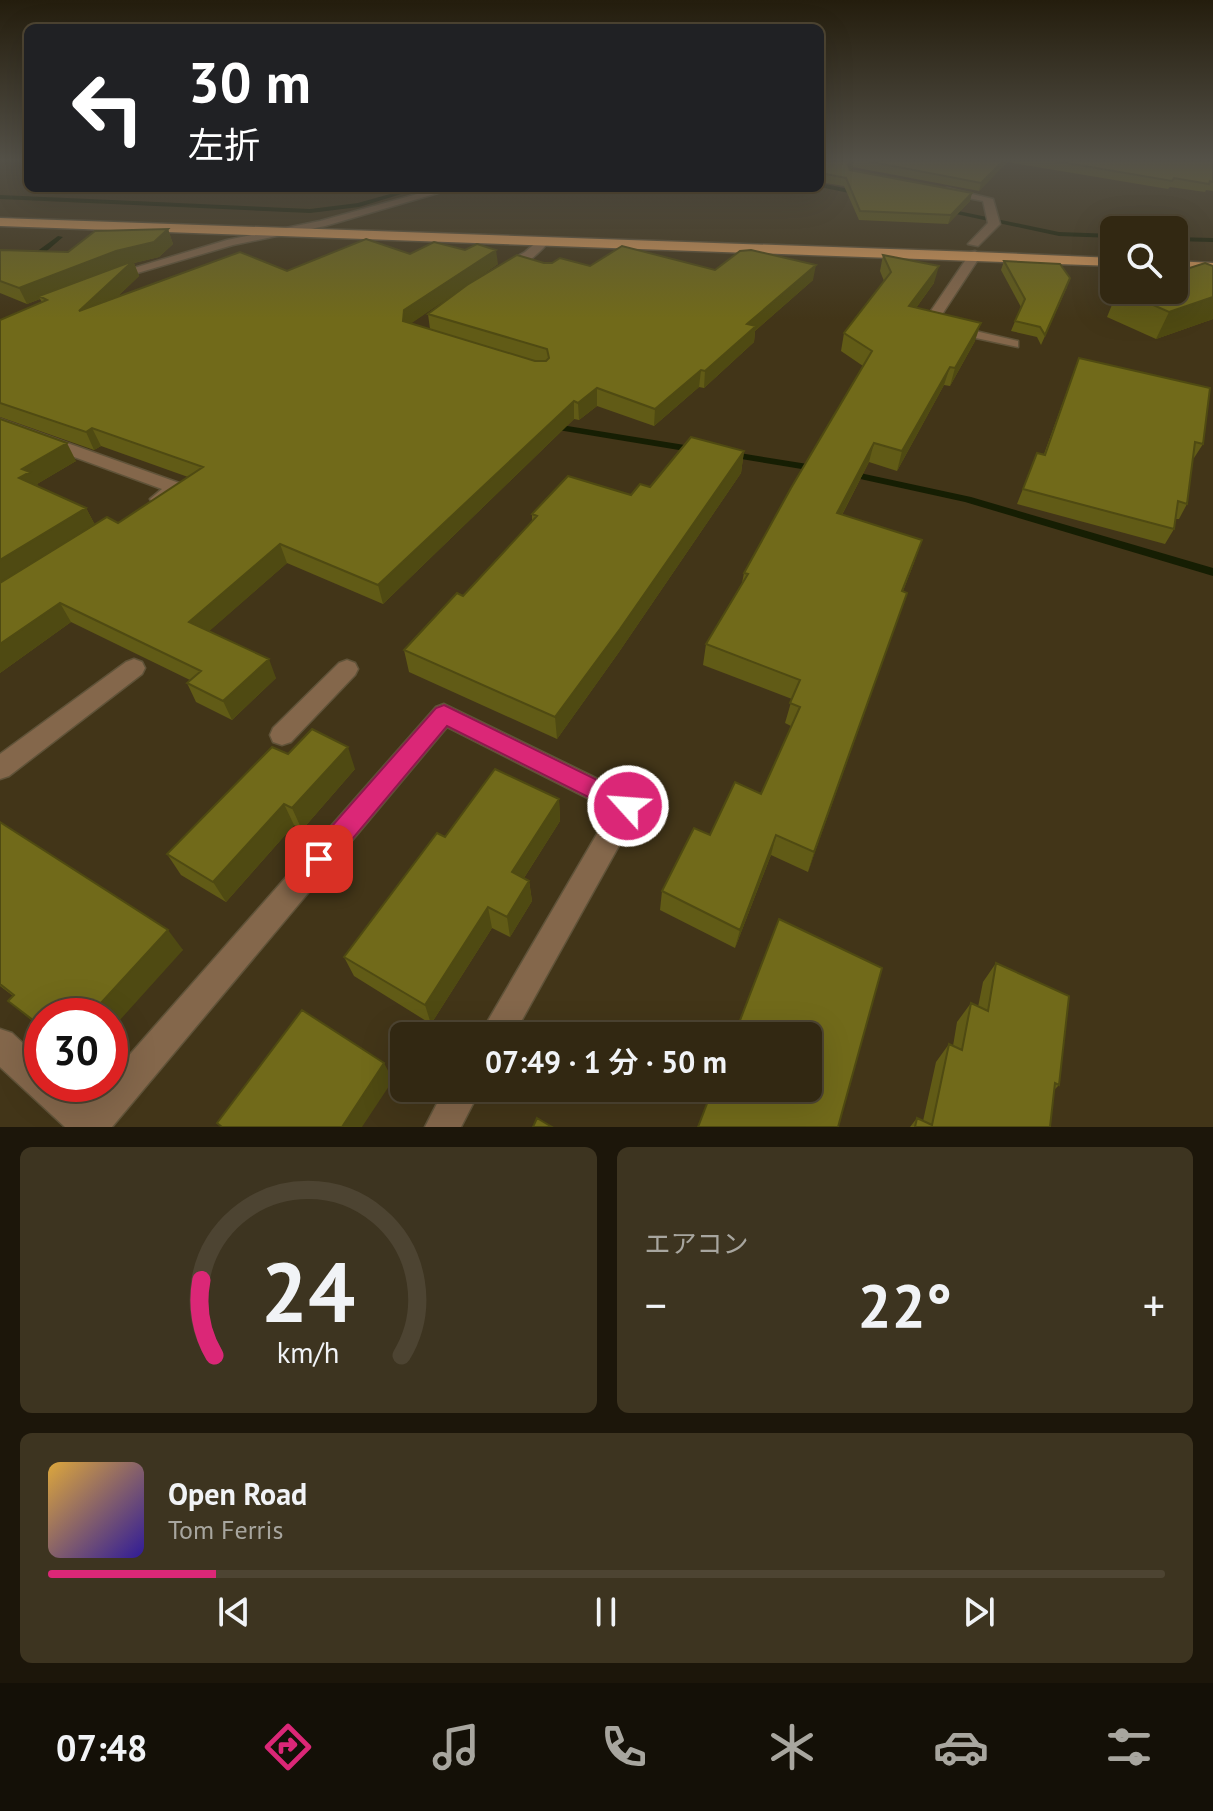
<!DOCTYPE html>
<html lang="ja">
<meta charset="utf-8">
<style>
:root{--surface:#322812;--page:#3d3420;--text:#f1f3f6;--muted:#a8a69f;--line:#4d4432;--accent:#db2777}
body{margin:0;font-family:"PT Sans","Noto Sans JP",sans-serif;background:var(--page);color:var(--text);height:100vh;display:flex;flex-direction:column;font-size:30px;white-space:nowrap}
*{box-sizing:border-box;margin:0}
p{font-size:26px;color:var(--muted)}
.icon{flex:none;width:44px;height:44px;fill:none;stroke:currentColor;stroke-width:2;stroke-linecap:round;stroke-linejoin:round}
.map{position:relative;height:1127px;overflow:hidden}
.panel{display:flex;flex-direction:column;gap:20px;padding:20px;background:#1c160a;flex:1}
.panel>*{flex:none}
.hud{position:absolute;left:24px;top:24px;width:800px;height:168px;border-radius:12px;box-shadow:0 8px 32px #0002,0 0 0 2px var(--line);background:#202124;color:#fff;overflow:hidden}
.fabs{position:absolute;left:1100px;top:216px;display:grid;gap:16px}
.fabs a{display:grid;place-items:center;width:88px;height:88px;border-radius:12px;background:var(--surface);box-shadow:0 8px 32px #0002,0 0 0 2px var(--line);font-size:40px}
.speed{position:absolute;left:24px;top:998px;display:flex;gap:16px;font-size:40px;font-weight:700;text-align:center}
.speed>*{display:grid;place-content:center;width:104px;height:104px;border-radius:50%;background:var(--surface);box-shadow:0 8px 32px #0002,0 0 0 2px var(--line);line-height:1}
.speed .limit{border:12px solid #d22;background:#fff;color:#111}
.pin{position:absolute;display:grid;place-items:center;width:68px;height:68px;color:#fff;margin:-34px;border-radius:16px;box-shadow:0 4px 12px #0006}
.me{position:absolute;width:88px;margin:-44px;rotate:296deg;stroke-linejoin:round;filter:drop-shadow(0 0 6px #0008)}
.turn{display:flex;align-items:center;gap:28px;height:168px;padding:0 32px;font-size:36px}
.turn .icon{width:104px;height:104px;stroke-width:2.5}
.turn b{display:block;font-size:56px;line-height:68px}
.big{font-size:60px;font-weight:600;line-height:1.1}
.panel .widget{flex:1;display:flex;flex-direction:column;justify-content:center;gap:12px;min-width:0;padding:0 28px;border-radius:12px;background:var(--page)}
.panel .dial{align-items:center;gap:0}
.dial svg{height:208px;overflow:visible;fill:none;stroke:var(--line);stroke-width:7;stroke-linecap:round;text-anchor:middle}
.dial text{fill:var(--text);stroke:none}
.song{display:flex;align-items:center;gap:24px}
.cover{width:96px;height:96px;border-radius:12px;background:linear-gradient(135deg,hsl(40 70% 55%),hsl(250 70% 35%))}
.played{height:8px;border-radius:4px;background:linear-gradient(90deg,var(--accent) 15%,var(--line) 15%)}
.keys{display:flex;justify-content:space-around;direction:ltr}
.heat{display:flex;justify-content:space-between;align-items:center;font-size:44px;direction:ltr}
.panel .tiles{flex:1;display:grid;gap:20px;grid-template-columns:1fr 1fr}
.widget:last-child{grid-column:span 2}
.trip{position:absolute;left:390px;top:1022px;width:432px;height:80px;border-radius:12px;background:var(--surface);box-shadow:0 8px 32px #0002,0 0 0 2px var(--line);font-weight:600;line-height:80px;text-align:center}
.menu{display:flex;height:128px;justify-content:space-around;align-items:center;background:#141007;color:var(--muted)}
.menu .icon{width:56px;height:56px}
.menu .on{color:var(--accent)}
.menu b{font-size:36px;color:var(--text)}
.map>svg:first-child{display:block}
</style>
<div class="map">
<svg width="1213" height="1127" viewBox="0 0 1213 1127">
<rect width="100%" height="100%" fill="#423518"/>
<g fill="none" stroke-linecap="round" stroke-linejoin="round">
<path fill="#161e03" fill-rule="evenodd" d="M 820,183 L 859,191 L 862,193 L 859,195 L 820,187 Z
M 411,188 L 421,188 L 359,207 L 310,213 L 0,199 L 0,195 L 310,209 L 358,203 Z
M 944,208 L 1059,232 L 1114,234 L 1114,238 L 1059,236 L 942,211 L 941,210 Z
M 58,236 L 63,237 L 34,262 L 28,262 L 28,258 Z
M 1174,237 L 1213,238 L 1213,242 L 1174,241 Z
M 549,423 L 697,447 L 702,450 L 697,453 L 546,428 L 544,426 Z
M 727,451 L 820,466 L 825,469 L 820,472 L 723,456 L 722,454 L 723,452 Z
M 846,470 L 971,497 L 1213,568 L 1213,576 L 965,502 L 842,475 L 841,473 Z"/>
<defs>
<path id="service" d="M 134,659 L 142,662 L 145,668 L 142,674 L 9,776 L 0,779 L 0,754 L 126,662 Z
M 347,660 L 355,663 L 358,669 L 355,675 L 291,742 L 282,745 L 273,742 L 270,735 L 273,728 L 339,663 Z"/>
<path id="minor" d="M 439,188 L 455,188 L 325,226 L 233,245 L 110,281 L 104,277 L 227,240 L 320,221 Z
M 947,188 L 993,199 L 1000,224 L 978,246 L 968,244 L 988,223 L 983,201 L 943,193 L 943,189 Z
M 538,241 L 548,243 C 536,256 516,274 499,273 L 499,267 L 525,252 Z
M 975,251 L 981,255 L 937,322 L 1018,341 L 1018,347 L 929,328 L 922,324 L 971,252 Z
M 0,419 L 182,484 L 185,488 L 165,503 L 153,503 L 150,499 L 162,489 L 0,430 Z
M 444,704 L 637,798 L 641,806 L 513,1036 L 479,1036 L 611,810 L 447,727 L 112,1127 L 65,1127 L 0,1067 L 0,1029 L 12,1033 L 42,1061 L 42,1084 L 68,1084 L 88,1102 L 104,1084 L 110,1084 L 110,1077 L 436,707 Z
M 445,1088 L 481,1088 L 461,1127 L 425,1127 Z"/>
<path id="trunk" d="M 0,218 L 975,252 L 1114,258 L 1114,266 L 0,226 Z
M 1174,261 L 1213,263 L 1213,271 L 1174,269 Z"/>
</defs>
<use href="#service" stroke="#605339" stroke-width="3"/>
<use href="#minor" stroke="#605339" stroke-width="3"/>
<use href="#trunk" stroke="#605339" stroke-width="3"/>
<use href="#service" fill="#84674b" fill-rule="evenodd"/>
<use href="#minor" fill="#84674b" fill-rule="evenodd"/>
<use href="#trunk" fill="#de9d5c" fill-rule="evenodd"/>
</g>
<path fill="#615b16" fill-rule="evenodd" d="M 820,161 L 1213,161 L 1213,191 L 1206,190 L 1205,192 L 1170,187 L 1168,189 L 1007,162 L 979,191 L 853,167 L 850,170 L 970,201 L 948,224 L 859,220 L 844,186 L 820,182 Z
M 550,188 L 598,188 L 598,191 L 550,191 Z
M 168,229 L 173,244 L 159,257 L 134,263 L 139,276 L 117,297 L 410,254 L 498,264 L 472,282 L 544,263 L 590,266 L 715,270 L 813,280 L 755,331 L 754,342 L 704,388 L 699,387 L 654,426 L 597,406 L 579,420 L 574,419 L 383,604 L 287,563 L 209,631 L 276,678 L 232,720 L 196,702 L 187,683 L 190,680 L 71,622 L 0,673 L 0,419 L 76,461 L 37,484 L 39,487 L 86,508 L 95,525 L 118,523 L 188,477 L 101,446 L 94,450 L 0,417 L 0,320 L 42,302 L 40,299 L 27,304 L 0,293 L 0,250 L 68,252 ZM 460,290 L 428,314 L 430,329 L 411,323 Z
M 883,255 L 934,283 L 916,308 L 975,341 L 950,386 L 944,385 L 897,471 L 869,462 L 842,515 L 915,560 L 903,591 L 808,872 L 771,855 L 735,948 L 660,910 L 662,891 L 710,835 L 761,794 L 791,726 L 785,723 L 792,699 L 703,665 L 706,644 L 742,583 L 744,573 L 863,366 L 841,351 L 844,333 L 884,281 L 880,271 Z
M 1004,261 L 1067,287 L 1041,345 L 1037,337 L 1011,331 L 1021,307 L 1001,270 Z
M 1213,266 L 1213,319 L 1156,339 L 1107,317 L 1118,290 Z
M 1079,358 L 1203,444 L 1194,458 L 1193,458 L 1187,504 L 1179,519 L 1175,519 L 1174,529 L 1165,544 L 1017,504 L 1037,453 L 1044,454 Z
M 744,451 L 741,473 L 619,652 L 557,739 L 409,672 L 404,650 L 463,596 L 532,522 L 532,514 L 631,495 Z
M 288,754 L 355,769 L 302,830 L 294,825 L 226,902 L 181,875 L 167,854 Z
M 559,799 L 560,821 L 524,878 L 529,881 L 532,901 L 510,937 L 492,928 L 431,1024 L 354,976 L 344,957 L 445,837 Z
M 0,822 L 183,950 L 42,1016 L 42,1029 L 8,1001 L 13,996 L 0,986 Z
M 996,963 L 1059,1085 L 1054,1090 L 1050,1127 L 910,1127 L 917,1118 L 923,1121 L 936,1062 L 949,1044 L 953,1046 L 957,1022 L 971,1003 L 978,1007 L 983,982 Z"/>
<path fill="#4f4a12" d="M 852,161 L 854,161 L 853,167 L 846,173 L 848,165 Z
M 1003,161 L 1008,161 L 979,191 L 981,183 Z
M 255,188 L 268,188 L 256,191 Z
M 972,193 L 970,201 L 948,224 L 951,215 Z
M 168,229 L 173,244 L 159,257 L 134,263 L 139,276 L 86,327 L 79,311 L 39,296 L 40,299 L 27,304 L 19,288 Z
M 496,250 L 498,264 L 406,327 L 403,321 L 404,310 Z
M 816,265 L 813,280 L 755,331 L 754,342 L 704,388 L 705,371 L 747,324 Z
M 939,266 L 934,283 L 905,323 L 909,306 Z
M 1213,297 L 1213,319 L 1156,339 L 1169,312 Z
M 981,323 L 975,341 L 950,386 L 955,368 Z
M 950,367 L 944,385 L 897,471 L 902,451 Z
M 701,370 L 699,387 L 654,426 L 655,409 Z
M 597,388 L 597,406 L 579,420 L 578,403 Z
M 574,401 L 574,419 L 383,604 L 378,585 Z
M 92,428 L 101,446 L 94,450 L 86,432 Z
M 67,443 L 76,461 L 37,484 L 40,490 L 19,478 L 22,469 Z
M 874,443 L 869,462 L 832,534 L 837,513 Z
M 744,451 L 741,473 L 619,652 L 557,739 L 555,717 Z
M 86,508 L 96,527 L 0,586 L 0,560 Z
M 922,540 L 915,560 L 895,611 L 902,591 Z
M 280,544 L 287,563 L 198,641 L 189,622 Z
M 60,603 L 71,622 L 0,673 L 0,644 Z
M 900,613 L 808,872 L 814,852 Z
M 269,659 L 276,678 L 232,720 L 223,701 Z
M 348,747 L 355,769 L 302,830 L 292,808 Z
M 559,799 L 560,821 L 515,892 L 512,872 Z
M 284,804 L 294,825 L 226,902 L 213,882 Z
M 776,835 L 771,855 L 735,948 L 740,930 Z
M 529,881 L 532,901 L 510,937 L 507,917 Z
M 488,907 L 492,928 L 431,1024 L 425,1005 Z
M 168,930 L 183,950 L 110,1031 L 110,1016 L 89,1016 Z
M 384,1063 L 393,1080 L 362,1127 L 342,1127 Z"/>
<path fill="#716a1a" stroke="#4f4a12" stroke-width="2" d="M 820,161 L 852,161 L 848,165 L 850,170 L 972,193 L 951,215 L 860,211 L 846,178 L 820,173 Z
M 867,161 L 1003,161 L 981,183 Z
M 1055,161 L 1213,161 L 1213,182 L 1210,181 L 1209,184 L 1174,178 L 1172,181 Z
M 168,229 L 154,242 L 116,251 L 19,288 L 0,281 L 0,250 L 68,252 L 95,231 Z
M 366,239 L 410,254 L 434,242 L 465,250 L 477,244 L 496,250 L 404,310 L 403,321 L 535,361 L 546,361 L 549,358 L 547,349 L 428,314 L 467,285 L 517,255 L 544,263 L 552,263 L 560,258 L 590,266 L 622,246 L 715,270 L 740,251 L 751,250 L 816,265 L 747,324 L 756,326 L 705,371 L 701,370 L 655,409 L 597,388 L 578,403 L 574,401 L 378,585 L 280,544 L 189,622 L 269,659 L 223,701 L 187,683 L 201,671 L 60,603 L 0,644 L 0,583 L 107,517 L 118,523 L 203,467 L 92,428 L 86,432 L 0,403 L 0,320 L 47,300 L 39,296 L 133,261 L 79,311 L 240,252 L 287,271 Z
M 883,255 L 939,266 L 909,306 L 981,323 L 955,368 L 950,367 L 902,451 L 874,443 L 837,513 L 922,540 L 902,591 L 907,593 L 814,852 L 776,835 L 740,930 L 662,891 L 694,828 L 710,835 L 735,782 L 761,794 L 800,707 L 790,703 L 800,680 L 706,644 L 748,574 L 744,573 L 791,488 L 872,351 L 844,333 L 891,272 Z
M 1004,261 L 1060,264 L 1070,278 L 1045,335 L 1040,327 L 1015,321 L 1025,299 Z
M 1205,263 L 1213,266 L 1213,297 L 1169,312 L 1119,290 L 1174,290 L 1174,273 Z
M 1079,358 L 1210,388 L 1203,444 L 1195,442 L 1187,504 L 1178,501 L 1174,529 L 1023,489 L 1037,453 L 1045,455 Z
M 0,419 L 67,443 L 22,469 L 30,472 L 19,478 L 86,508 L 0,560 Z
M 691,437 L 744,451 L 620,629 L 555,717 L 404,650 L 457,593 L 463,596 L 537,516 L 532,514 L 568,476 L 631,495 L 640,484 L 650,487 Z
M 312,729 L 348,747 L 292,808 L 284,804 L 213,882 L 167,854 L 272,747 L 288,754 Z
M 495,769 L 559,799 L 512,872 L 529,881 L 507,917 L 488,907 L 425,1005 L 344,957 L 437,833 L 445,837 Z
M 0,822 L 168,930 L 89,1016 L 42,1016 L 42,1027 L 8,1001 L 14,995 L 0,984 Z
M 779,919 L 882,968 L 838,1127 L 698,1127 L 713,1088 L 808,1088 L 808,1036 L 734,1036 Z
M 996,963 L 1069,996 L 1059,1085 L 1055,1083 L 1050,1127 L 915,1127 L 917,1118 L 932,1125 L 949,1044 L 962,1050 L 971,1003 L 988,1011 Z
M 302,1010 L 384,1063 L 342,1127 L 222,1127 L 217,1123 Z
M 537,1118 L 552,1127 L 533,1127 Z"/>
<linearGradient id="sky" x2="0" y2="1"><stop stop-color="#241d0d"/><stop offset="0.5" stop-color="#545148"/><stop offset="1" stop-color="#545148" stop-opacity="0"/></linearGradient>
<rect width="1213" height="319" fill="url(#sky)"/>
<path fill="#db2777" stroke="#8e194d" stroke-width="2" d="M 444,705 L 636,799 L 640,806 L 636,813 L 628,817 L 620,813 L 447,726 L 328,868 L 319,871 L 310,868 L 306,859 L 310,851 L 436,708 Z"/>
</svg>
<div class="fabs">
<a><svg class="icon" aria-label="search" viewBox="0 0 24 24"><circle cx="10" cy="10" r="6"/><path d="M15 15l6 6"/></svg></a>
</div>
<div class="speed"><div class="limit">30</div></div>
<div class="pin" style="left:319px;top:859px;background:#d93025"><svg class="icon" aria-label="arrive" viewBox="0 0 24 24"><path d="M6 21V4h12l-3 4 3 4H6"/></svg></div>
<svg class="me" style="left:628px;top:806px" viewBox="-20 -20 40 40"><circle r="17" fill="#db2777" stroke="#fff" stroke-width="3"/><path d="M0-11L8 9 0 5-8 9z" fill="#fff"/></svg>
<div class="trip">07:49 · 1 分 · 50 m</div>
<div class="hud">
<div class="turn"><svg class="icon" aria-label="left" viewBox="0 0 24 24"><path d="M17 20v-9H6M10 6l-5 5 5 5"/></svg><div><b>30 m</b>左折</div></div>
</div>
</div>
<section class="panel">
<div class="tiles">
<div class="widget dial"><svg viewBox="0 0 100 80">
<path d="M14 69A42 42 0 1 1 86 69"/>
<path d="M14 69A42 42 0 0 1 9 40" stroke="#db2777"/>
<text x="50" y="56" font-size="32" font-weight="700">24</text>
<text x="50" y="72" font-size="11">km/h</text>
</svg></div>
<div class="widget"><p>エアコン</p>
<div class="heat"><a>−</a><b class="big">22°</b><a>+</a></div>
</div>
<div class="widget">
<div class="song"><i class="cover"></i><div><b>Open Road</b><p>Tom Ferris</p></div></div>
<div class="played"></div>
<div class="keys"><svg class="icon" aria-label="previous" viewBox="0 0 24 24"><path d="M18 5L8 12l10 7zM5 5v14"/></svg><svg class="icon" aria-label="pause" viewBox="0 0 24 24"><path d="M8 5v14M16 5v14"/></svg><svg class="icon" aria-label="next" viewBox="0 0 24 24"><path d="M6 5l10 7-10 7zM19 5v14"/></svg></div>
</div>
</div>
</section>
<nav class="menu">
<b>07:48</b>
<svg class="icon on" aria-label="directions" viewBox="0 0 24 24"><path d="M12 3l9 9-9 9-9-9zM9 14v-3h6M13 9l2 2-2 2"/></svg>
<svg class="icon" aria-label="music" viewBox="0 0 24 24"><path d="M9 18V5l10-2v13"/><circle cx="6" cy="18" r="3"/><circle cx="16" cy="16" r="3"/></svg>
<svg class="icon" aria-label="phone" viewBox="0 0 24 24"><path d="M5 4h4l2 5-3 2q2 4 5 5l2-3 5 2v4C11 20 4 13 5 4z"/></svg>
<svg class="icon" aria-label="climate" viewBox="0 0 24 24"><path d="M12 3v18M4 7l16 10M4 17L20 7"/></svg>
<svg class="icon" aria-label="car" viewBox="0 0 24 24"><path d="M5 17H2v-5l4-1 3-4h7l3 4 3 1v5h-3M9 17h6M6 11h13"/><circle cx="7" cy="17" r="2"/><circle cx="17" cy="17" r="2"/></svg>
<svg class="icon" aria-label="filters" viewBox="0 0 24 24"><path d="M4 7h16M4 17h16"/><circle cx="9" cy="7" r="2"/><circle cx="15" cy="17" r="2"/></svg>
</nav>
